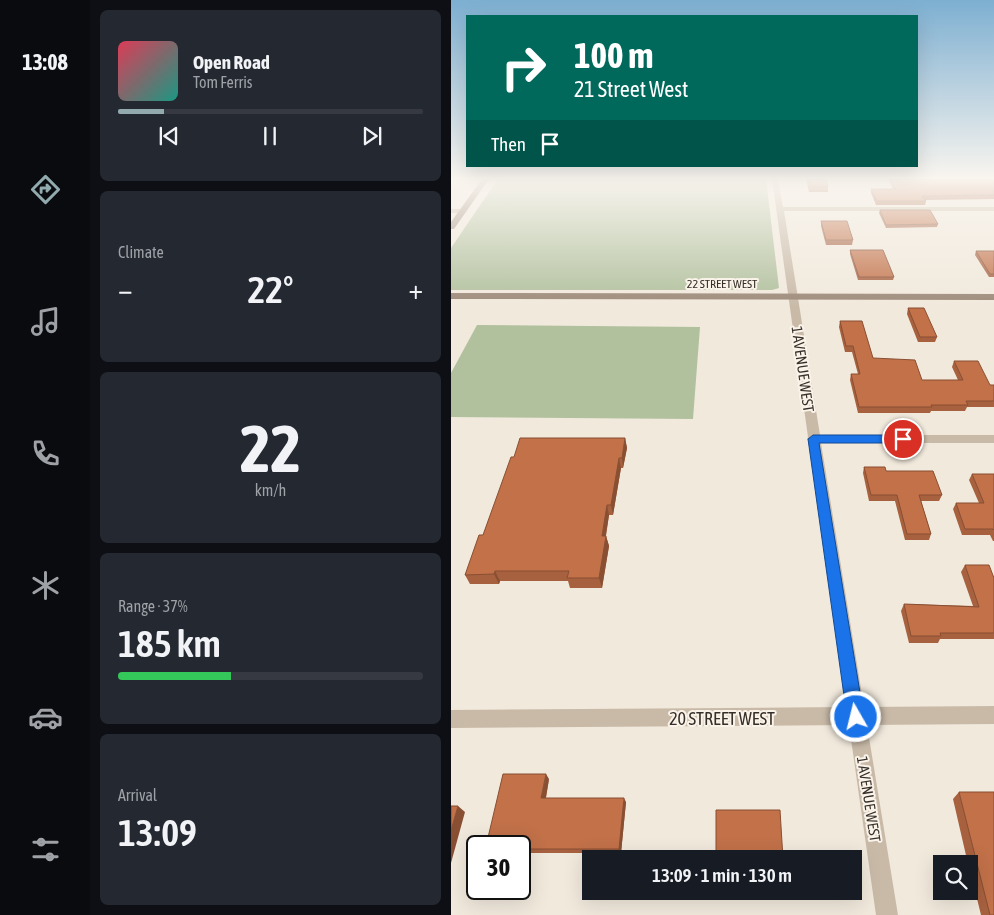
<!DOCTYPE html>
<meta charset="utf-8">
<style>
:root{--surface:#171b24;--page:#242831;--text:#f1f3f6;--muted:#9ea1a6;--line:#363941;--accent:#92a9ae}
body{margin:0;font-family:"Asap Condensed",sans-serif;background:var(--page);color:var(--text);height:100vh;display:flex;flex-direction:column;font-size:19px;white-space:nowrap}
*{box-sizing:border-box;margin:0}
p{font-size:16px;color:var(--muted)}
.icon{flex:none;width:28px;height:28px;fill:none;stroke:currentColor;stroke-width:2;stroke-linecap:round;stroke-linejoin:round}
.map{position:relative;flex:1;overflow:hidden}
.details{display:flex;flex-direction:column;gap:10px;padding:10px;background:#0d0f14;width:361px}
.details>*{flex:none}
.banner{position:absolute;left:15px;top:15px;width:452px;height:152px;border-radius:0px;box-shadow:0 5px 20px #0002;background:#00695c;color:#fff;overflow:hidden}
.tools{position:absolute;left:482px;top:855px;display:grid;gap:10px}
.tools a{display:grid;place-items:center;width:45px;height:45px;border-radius:0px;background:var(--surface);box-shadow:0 5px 20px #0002;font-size:25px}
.speed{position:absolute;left:15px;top:835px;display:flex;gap:10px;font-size:25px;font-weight:700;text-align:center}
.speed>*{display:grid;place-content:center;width:65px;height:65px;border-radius:50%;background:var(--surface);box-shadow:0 5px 20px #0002;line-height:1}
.speed .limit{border:2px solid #111;border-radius:8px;background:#fff;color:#111}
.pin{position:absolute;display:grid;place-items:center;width:42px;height:42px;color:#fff;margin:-21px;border:2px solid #fff;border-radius:50%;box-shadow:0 1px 5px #0007}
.me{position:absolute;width:55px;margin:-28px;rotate:352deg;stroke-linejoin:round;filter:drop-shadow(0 0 4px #0008)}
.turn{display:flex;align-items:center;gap:18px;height:105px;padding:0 25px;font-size:22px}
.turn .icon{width:65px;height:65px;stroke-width:2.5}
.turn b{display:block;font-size:35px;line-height:42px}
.then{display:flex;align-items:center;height:48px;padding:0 25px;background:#0003;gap:10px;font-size:19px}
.big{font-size:38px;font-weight:600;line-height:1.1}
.details .widget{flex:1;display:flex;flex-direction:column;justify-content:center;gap:8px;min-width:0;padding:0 18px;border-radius:8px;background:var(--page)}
.details .dial{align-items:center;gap:0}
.dial b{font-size:65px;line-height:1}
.song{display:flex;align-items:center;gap:15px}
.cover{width:60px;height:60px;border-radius:8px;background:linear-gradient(135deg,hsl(350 70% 55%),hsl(170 70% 35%))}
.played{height:5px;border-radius:2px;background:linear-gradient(90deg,var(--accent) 15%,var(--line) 15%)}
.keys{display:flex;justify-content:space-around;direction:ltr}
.heat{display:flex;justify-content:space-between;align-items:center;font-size:28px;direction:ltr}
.charge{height:8px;border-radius:4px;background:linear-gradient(90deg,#34c759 37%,var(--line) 0)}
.trip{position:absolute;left:131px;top:850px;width:280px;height:50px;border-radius:0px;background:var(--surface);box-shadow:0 5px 20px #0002;font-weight:600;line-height:50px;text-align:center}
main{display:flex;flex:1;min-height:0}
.dock{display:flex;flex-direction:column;width:90px;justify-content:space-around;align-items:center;background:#090b0e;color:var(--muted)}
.dock .icon{width:35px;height:35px}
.dock .active{color:var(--accent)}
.dock b{font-size:22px;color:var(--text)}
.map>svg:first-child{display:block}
</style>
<main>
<nav class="dock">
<b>13:08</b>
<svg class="icon active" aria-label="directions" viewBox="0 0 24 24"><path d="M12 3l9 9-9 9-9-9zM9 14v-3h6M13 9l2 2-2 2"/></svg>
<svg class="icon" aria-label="music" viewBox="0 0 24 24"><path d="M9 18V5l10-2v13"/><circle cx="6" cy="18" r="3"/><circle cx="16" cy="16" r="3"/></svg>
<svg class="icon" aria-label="phone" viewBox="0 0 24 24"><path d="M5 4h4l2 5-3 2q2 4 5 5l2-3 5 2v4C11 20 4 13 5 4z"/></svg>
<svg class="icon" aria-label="climate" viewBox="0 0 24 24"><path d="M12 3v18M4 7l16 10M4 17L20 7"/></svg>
<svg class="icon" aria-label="car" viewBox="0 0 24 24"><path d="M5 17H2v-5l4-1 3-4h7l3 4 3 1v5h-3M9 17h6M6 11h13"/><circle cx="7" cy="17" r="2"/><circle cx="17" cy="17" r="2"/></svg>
<svg class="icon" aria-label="filters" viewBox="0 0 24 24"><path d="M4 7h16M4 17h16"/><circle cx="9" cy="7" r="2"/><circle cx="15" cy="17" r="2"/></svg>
</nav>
<section class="details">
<div class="widget">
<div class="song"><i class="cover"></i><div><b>Open Road</b><p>Tom Ferris</p></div></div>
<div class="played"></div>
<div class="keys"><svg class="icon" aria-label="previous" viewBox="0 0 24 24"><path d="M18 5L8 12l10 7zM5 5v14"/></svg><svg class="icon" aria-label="pause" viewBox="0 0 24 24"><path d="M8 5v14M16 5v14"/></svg><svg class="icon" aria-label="next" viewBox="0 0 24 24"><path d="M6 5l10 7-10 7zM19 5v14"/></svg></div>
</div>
<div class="widget"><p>Climate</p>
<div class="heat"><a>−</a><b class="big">22°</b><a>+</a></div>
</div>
<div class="widget dial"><b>22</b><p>km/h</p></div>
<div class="widget"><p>Range · 37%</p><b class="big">185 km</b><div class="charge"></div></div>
<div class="widget"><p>Arrival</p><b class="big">13:09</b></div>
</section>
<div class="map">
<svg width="543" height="915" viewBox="0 0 543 915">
<rect width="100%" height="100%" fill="#f1e9dc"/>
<path fill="#b1c09d" d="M 47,179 L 315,179 L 328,288 L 321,290 L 0,290 L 0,248 Z
M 26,325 L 249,327 L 242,419 L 0,417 L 0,373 Z"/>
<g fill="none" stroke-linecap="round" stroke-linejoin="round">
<path fill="#c9baa8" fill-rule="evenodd" d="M 321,179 L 327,179 L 332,207 L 543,207 L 543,211 L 333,211 L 369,435 L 543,435 L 543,443 L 370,443 L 413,707 L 543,706 L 543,724 L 416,725 L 447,915 L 425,915 L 398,725 L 0,728 L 0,710 L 396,707 L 358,442 L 356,439 L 357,437 Z
M 0,209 L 12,209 L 16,211 L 12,213 L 0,213 Z"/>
<path fill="#9d8a7a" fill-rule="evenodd" d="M 31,179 L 38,179 L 3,229 L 0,229 L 0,222 Z
M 0,293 L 543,294 L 543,300 L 0,299 Z"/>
</g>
<path fill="#a7613f" d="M 355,179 L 375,179 L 377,187 L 377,192 L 358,192 Z
M 437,179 L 543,179 L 543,199 L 474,200 L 475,201 L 474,205 L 425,205 L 420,193 L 420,189 L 442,189 Z
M 429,210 L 487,224 L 486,227 L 435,228 L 428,213 Z
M 370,221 L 402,240 L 401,245 L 375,245 L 370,226 Z
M 399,250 L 443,277 L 442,280 L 407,280 L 399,254 Z
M 525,251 L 543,251 L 543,277 L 538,277 L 524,255 Z
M 457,308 L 486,337 L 484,342 L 467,342 L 456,314 Z
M 389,321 L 422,358 L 471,380 L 507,380 L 501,367 L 503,361 L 539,385 L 543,385 L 543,407 L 516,407 L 514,411 L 480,411 L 479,413 L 407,413 L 399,380 L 400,374 L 407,374 L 401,352 L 394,352 L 388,327 Z
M 174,438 L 176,448 L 172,468 L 170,468 L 162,515 L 158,515 L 155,536 L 158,546 L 151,588 L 119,588 L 117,581 L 49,581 L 48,584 L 19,584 L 14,575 L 32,535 L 63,457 Z
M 413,467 L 435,471 L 491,495 L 488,501 L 470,501 L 480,534 L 478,540 L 454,540 L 444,501 L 418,501 L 412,473 Z
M 521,474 L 543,474 L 543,541 L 542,541 L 539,535 L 511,535 L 502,509 L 505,503 L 528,503 L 518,480 Z
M 514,565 L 543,578 L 543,639 L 489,639 L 487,643 L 458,643 L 450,611 L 453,604 L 522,606 L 510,572 Z
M 98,779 L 95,798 L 175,802 L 170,853 L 69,853 L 69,846 Z
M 508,792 L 543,915 L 530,915 L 519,870 L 519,864 L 517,864 L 502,799 Z"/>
<path fill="#884f33" d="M 174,438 L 176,448 L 172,468 L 171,458 Z
M 168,458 L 170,468 L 162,515 L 160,505 Z
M 156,505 L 158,515 L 153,546 L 151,536 Z
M 155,536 L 158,546 L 151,588 L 148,578 Z
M 44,571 L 49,581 L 48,584 L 43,574 Z
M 95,774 L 98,779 L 94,802 L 90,798 Z
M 173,798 L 175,802 L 170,853 L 168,849 Z
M 7,806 L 14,812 L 0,863 L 0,830 Z"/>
<path fill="#c27149" stroke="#884f33" d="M 357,179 L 375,179 L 377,187 L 359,187 Z
M 440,179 L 543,179 L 543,195 L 471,196 L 475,201 L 426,201 L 420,189 L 445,189 Z
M 429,210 L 479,210 L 487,224 L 435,225 Z
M 370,221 L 396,221 L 402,240 L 375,240 Z
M 399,250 L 432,250 L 443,277 L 408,277 Z
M 525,251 L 543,251 L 543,274 L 539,274 Z
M 457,308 L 473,308 L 486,337 L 469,337 Z
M 389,321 L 411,321 L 422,358 L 464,360 L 471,380 L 512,380 L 503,361 L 527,361 L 539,385 L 543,385 L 543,401 L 515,401 L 517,405 L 480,405 L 481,407 L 408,407 L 400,374 L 409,374 L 402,346 L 395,346 Z
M 69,438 L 174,438 L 171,458 L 168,458 L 160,505 L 156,505 L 151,536 L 155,536 L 148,578 L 116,578 L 118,571 L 44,571 L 43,574 L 14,575 L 28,535 L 32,535 L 60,457 L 63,457 Z
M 413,467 L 434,467 L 435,471 L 482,471 L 491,495 L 468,495 L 480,534 L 456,534 L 446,495 L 420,495 Z
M 521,474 L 543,474 L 543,530 L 542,529 L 514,529 L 505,503 L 533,503 Z
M 514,565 L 538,565 L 543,578 L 543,633 L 489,633 L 490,636 L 460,636 L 453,604 L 528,607 Z
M 52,774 L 95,774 L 90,798 L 173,798 L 168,849 L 69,849 L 69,846 L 35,846 Z
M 508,792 L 543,792 L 543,915 L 539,915 Z
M 0,806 L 7,806 L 0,830 Z
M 265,810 L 329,810 L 332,859 L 265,859 Z"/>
<linearGradient id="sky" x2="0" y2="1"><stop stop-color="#7dafd1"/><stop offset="0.58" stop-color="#f9f5ef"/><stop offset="1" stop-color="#f9f5ef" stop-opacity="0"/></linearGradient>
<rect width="543" height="307" fill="url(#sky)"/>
<path fill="#1a73e8" stroke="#114b97" d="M 362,435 L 452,435 L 458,439 L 452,443 L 368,443 L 413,717 L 410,723 L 405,725 L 399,723 L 396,717 L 357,439 Z"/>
<g text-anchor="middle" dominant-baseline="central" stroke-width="4" stroke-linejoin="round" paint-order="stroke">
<g font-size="12" fill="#362e28" stroke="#f9f3e9">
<text x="271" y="284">22 STREET WEST</text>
</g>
<g font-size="15" fill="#362e28" stroke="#f9f3e9">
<text transform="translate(352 369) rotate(82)">1 AVENUE WEST</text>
<text transform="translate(418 799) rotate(81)">1 AVENUE WEST</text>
</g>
<g font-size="18" fill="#362e28" stroke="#f9f3e9">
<text x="271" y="718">20 STREET WEST</text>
</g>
</g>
</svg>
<div class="tools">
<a><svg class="icon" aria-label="search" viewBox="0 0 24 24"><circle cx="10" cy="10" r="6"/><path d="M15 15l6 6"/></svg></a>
</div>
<div class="speed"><div class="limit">30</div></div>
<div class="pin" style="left:452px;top:439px;background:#d93025"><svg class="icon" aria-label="arrive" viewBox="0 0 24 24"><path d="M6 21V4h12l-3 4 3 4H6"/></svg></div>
<svg class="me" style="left:405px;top:717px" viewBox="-20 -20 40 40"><circle r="17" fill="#1a73e8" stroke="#fff" stroke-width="3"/><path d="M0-11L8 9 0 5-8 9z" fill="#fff"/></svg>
<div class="trip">13:09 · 1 min · 130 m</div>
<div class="banner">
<div class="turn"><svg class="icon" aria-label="right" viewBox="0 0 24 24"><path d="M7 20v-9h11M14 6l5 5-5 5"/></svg><div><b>100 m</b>21 Street West</div></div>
<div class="then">Then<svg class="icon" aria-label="arrive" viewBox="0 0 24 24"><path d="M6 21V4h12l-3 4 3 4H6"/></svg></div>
</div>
</div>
</main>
